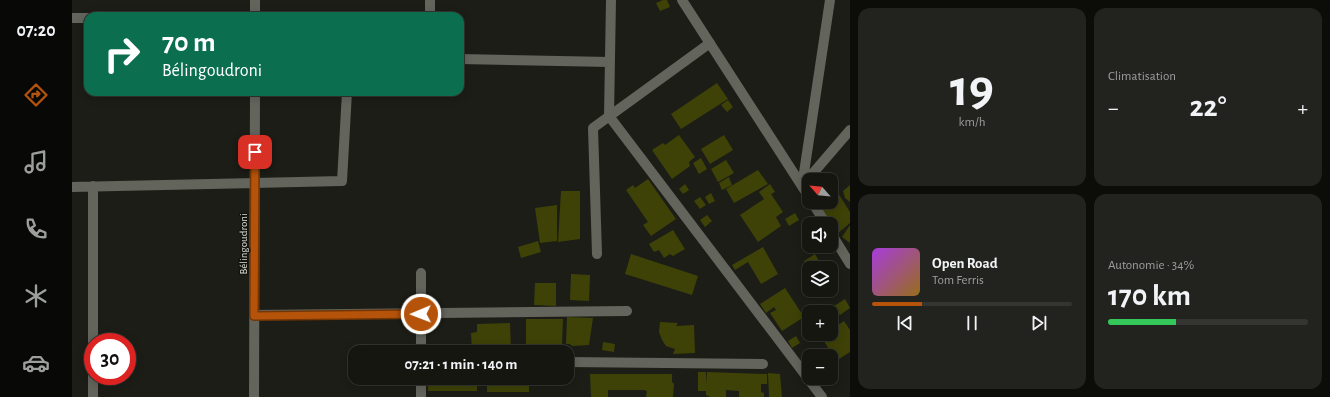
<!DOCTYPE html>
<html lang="fr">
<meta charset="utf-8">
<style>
:root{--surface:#151610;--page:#22231e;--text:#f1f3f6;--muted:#9d9f9f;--line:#343530;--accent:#b45309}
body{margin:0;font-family:"Alegreya Sans",sans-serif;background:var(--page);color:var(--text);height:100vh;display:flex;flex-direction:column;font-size:15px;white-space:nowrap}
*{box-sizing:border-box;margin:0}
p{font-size:13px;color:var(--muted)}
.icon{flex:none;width:22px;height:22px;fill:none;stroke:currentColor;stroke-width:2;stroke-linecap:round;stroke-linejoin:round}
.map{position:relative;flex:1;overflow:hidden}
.sheet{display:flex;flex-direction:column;gap:8px;padding:8px;background:#0c0c09;width:480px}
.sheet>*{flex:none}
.top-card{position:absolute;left:12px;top:12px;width:380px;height:84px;border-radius:12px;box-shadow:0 2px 10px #0003,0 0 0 1px var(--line);background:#0b6e4f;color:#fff;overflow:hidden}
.needle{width:26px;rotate:297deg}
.controls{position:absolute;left:730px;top:173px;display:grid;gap:8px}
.controls a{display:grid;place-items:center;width:36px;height:36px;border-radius:8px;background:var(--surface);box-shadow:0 2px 10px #0003,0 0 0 1px var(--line);font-size:20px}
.speed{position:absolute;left:12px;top:333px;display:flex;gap:8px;font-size:20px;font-weight:700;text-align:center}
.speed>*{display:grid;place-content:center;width:52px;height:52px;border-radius:50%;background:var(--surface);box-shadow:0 2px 10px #0003,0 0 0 1px var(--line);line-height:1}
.speed .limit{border:6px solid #d22;background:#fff;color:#111}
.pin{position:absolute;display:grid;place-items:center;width:34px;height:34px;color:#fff;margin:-17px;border-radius:8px;box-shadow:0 2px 6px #0006}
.me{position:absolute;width:44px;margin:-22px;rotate:269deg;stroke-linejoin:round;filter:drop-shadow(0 0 3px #0008)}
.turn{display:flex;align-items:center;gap:14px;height:84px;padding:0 12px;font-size:18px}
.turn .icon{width:52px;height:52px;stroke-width:2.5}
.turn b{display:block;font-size:28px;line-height:34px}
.big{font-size:30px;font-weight:600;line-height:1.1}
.sheet .widget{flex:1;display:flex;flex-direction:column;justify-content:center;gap:6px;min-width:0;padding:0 14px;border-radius:12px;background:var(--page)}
.sheet .dial{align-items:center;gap:0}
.dial b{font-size:52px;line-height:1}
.song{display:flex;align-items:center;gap:12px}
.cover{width:48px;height:48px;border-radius:6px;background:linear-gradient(135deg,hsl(280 70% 55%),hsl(40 70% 35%))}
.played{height:4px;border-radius:2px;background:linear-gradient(90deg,var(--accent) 25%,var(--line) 25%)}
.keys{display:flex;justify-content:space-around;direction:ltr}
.heat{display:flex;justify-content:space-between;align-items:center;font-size:22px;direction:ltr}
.charge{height:6px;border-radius:3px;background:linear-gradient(90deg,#34c759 34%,var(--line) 0)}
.sheet .tiles{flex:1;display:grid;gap:8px;grid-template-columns:repeat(2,1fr)}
.trip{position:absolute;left:276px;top:345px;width:226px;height:40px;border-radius:12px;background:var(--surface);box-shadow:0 2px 10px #0003,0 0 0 1px var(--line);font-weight:600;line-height:40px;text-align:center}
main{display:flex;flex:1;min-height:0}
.tabs{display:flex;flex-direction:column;width:72px;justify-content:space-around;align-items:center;background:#080906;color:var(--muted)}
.tabs .icon{width:28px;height:28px}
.tabs .current{color:var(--accent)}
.tabs b{font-size:18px;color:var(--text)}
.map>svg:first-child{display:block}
</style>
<main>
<nav class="tabs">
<b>07:20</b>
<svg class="icon current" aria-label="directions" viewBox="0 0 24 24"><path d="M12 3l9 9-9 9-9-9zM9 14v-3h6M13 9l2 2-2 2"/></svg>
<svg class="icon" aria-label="music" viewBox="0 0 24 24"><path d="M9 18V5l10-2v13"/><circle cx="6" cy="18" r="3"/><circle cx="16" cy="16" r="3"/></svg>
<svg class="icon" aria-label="phone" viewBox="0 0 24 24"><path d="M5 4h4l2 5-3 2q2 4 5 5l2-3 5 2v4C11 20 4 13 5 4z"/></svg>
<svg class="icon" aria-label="climate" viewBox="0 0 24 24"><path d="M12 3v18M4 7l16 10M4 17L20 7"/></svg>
<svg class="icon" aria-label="car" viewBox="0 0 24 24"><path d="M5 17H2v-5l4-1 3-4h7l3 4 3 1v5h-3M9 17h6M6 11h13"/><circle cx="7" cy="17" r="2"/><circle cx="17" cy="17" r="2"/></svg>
</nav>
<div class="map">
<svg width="778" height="397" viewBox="0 0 778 397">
<rect width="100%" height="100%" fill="#1c1d16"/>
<path fill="#3e4207" d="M 591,0 L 595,0 L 598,7 L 588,11 L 584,3 Z
M 645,83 L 656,99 L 609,129 L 599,114 Z
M 656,100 L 661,107 L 655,112 L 649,105 Z
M 607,135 L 623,157 L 617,162 L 618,166 L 600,179 L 580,150 L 591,143 L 593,145 Z
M 652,135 L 661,150 L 638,164 L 629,149 Z
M 629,158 L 635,169 L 627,174 L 621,163 Z
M 654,160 L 662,173 L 646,182 L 639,169 Z
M 686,170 L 696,184 L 662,203 L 654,189 Z
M 657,177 L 660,185 L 650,190 L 647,183 Z
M 576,179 L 604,219 L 579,236 L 571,225 L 576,222 L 554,190 L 561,185 L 563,188 Z
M 759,182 L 778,212 L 778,223 L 765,234 L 746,202 L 759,202 Z
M 613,184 L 617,190 L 611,194 L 607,189 Z
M 698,184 L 703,192 L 699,194 L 711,212 L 704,217 L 709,226 L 686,242 L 668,215 L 692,199 L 687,192 Z
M 778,185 L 778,202 L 773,198 L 771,191 Z
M 489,191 L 508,191 L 508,239 L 486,242 Z
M 639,193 L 643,201 L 637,204 L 633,197 Z
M 628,197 L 634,205 L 628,209 L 622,201 Z
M 485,205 L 485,241 L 468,243 L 463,208 Z
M 723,213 L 727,220 L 717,226 L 713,219 Z
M 635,215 L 640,221 L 633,227 L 628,220 Z
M 778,225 L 778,243 L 770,237 Z
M 601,230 L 613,249 L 601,256 L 598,254 L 592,258 L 587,250 L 582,252 L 577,244 Z
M 466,241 L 469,252 L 449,258 L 446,247 Z
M 691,247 L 706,274 L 689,284 L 676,262 L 663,270 L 660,265 Z
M 559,254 L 626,276 L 620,295 L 553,274 Z
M 743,254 L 751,268 L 737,268 L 737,270 L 732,261 Z
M 499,274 L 518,275 L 517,301 L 498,300 Z
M 463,283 L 484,283 L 484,306 L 462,305 Z
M 713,288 L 732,317 L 710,331 L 698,313 L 704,310 L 702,307 L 694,313 L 688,304 Z
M 773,299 L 778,308 L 768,315 L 762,306 Z
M 495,317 L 521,318 L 517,345 L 500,346 L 498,344 L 494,344 Z
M 454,319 L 491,319 L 490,345 L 478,345 L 478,350 L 467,350 L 467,344 L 454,344 Z
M 772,321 L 778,330 L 778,352 L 764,361 L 749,336 L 752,334 L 759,334 L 759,330 Z
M 588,322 L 606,323 L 604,326 L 622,325 L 623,353 L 601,354 L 603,349 L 594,346 L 590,340 L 587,332 Z
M 438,323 L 439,350 L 400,352 L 399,333 L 405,332 L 405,324 Z
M 724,336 L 728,343 L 720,348 L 716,341 Z
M 531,342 L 543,344 L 542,352 L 530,350 Z
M 626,372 L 634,372 L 635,385 L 635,372 L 695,374 L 695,384 L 689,384 L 689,392 L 692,393 L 692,397 L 667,397 L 667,391 L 654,390 L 654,397 L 638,397 L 634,395 L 634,391 L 626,391 Z
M 696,373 L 708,374 L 710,397 L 697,397 Z
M 518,374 L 600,374 L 600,382 L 602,384 L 601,397 L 574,397 L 575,391 L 572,390 L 536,390 L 536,397 L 519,397 Z
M 356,378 L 405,378 L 405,391 L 356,391 Z
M 415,378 L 457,378 L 457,392 L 415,392 Z"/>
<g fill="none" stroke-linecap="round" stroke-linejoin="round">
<path stroke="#63645c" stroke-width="10" d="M 358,0 L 358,16
M 539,0 L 537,116 L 750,397
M 610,0 L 737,197
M 183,16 L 183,0
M 0,18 L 16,18
M 388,59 L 538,62
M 21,186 L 21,342
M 730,186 L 758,0
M 730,186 L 778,130
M 0,187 L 270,181 L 275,92
M 740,202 L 754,224
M 759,233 L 778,264
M 525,254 L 521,128 L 638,43
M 182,315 L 555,311
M 349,352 L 349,273
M 495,362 L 691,364
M 21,376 L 21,397
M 182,397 L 183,92
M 349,397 L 349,378"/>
</g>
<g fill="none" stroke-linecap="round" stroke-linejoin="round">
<defs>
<path id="route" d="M 183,152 L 182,316 L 349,314"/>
</defs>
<use href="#route" stroke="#753606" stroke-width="10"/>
<use href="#route" stroke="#b45309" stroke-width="7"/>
</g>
<g text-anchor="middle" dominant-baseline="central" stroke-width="3" stroke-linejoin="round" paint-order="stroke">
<g font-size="11" fill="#dbdbd7" stroke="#13140d">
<text transform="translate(171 244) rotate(-90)">Bélingoudroni</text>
</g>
</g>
</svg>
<div class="controls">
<a><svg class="needle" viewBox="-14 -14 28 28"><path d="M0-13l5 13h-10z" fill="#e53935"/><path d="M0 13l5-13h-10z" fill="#9d9f9f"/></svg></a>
<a><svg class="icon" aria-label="sound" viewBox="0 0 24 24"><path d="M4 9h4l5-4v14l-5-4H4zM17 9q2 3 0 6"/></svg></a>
<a><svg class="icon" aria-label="layers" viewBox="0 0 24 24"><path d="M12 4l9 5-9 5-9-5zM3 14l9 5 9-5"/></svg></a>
<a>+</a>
<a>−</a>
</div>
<div class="speed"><div class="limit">30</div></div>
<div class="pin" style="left:183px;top:152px;background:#d93025"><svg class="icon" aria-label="arrive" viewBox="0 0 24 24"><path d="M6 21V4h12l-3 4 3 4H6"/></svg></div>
<svg class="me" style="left:349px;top:314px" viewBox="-20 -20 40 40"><circle r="17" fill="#b45309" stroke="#fff" stroke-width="3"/><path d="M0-11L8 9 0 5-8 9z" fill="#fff"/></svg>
<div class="trip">07:21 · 1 min · 140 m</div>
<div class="top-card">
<div class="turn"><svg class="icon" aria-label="right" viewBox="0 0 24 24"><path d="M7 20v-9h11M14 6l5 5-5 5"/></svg><div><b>70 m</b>Bélingoudroni</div></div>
</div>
</div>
<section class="sheet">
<div class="tiles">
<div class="widget dial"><b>19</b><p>km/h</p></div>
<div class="widget"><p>Climatisation</p>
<div class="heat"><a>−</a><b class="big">22°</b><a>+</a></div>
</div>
<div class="widget">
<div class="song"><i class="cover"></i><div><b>Open Road</b><p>Tom Ferris</p></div></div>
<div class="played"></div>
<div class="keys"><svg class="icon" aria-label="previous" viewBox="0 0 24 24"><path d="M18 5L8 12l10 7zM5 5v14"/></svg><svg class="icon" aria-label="pause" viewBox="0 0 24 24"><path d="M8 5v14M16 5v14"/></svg><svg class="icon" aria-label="next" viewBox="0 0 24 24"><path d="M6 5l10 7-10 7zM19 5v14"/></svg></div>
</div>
<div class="widget"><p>Autonomie · 34%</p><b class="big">170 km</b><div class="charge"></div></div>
</div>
</section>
</main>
